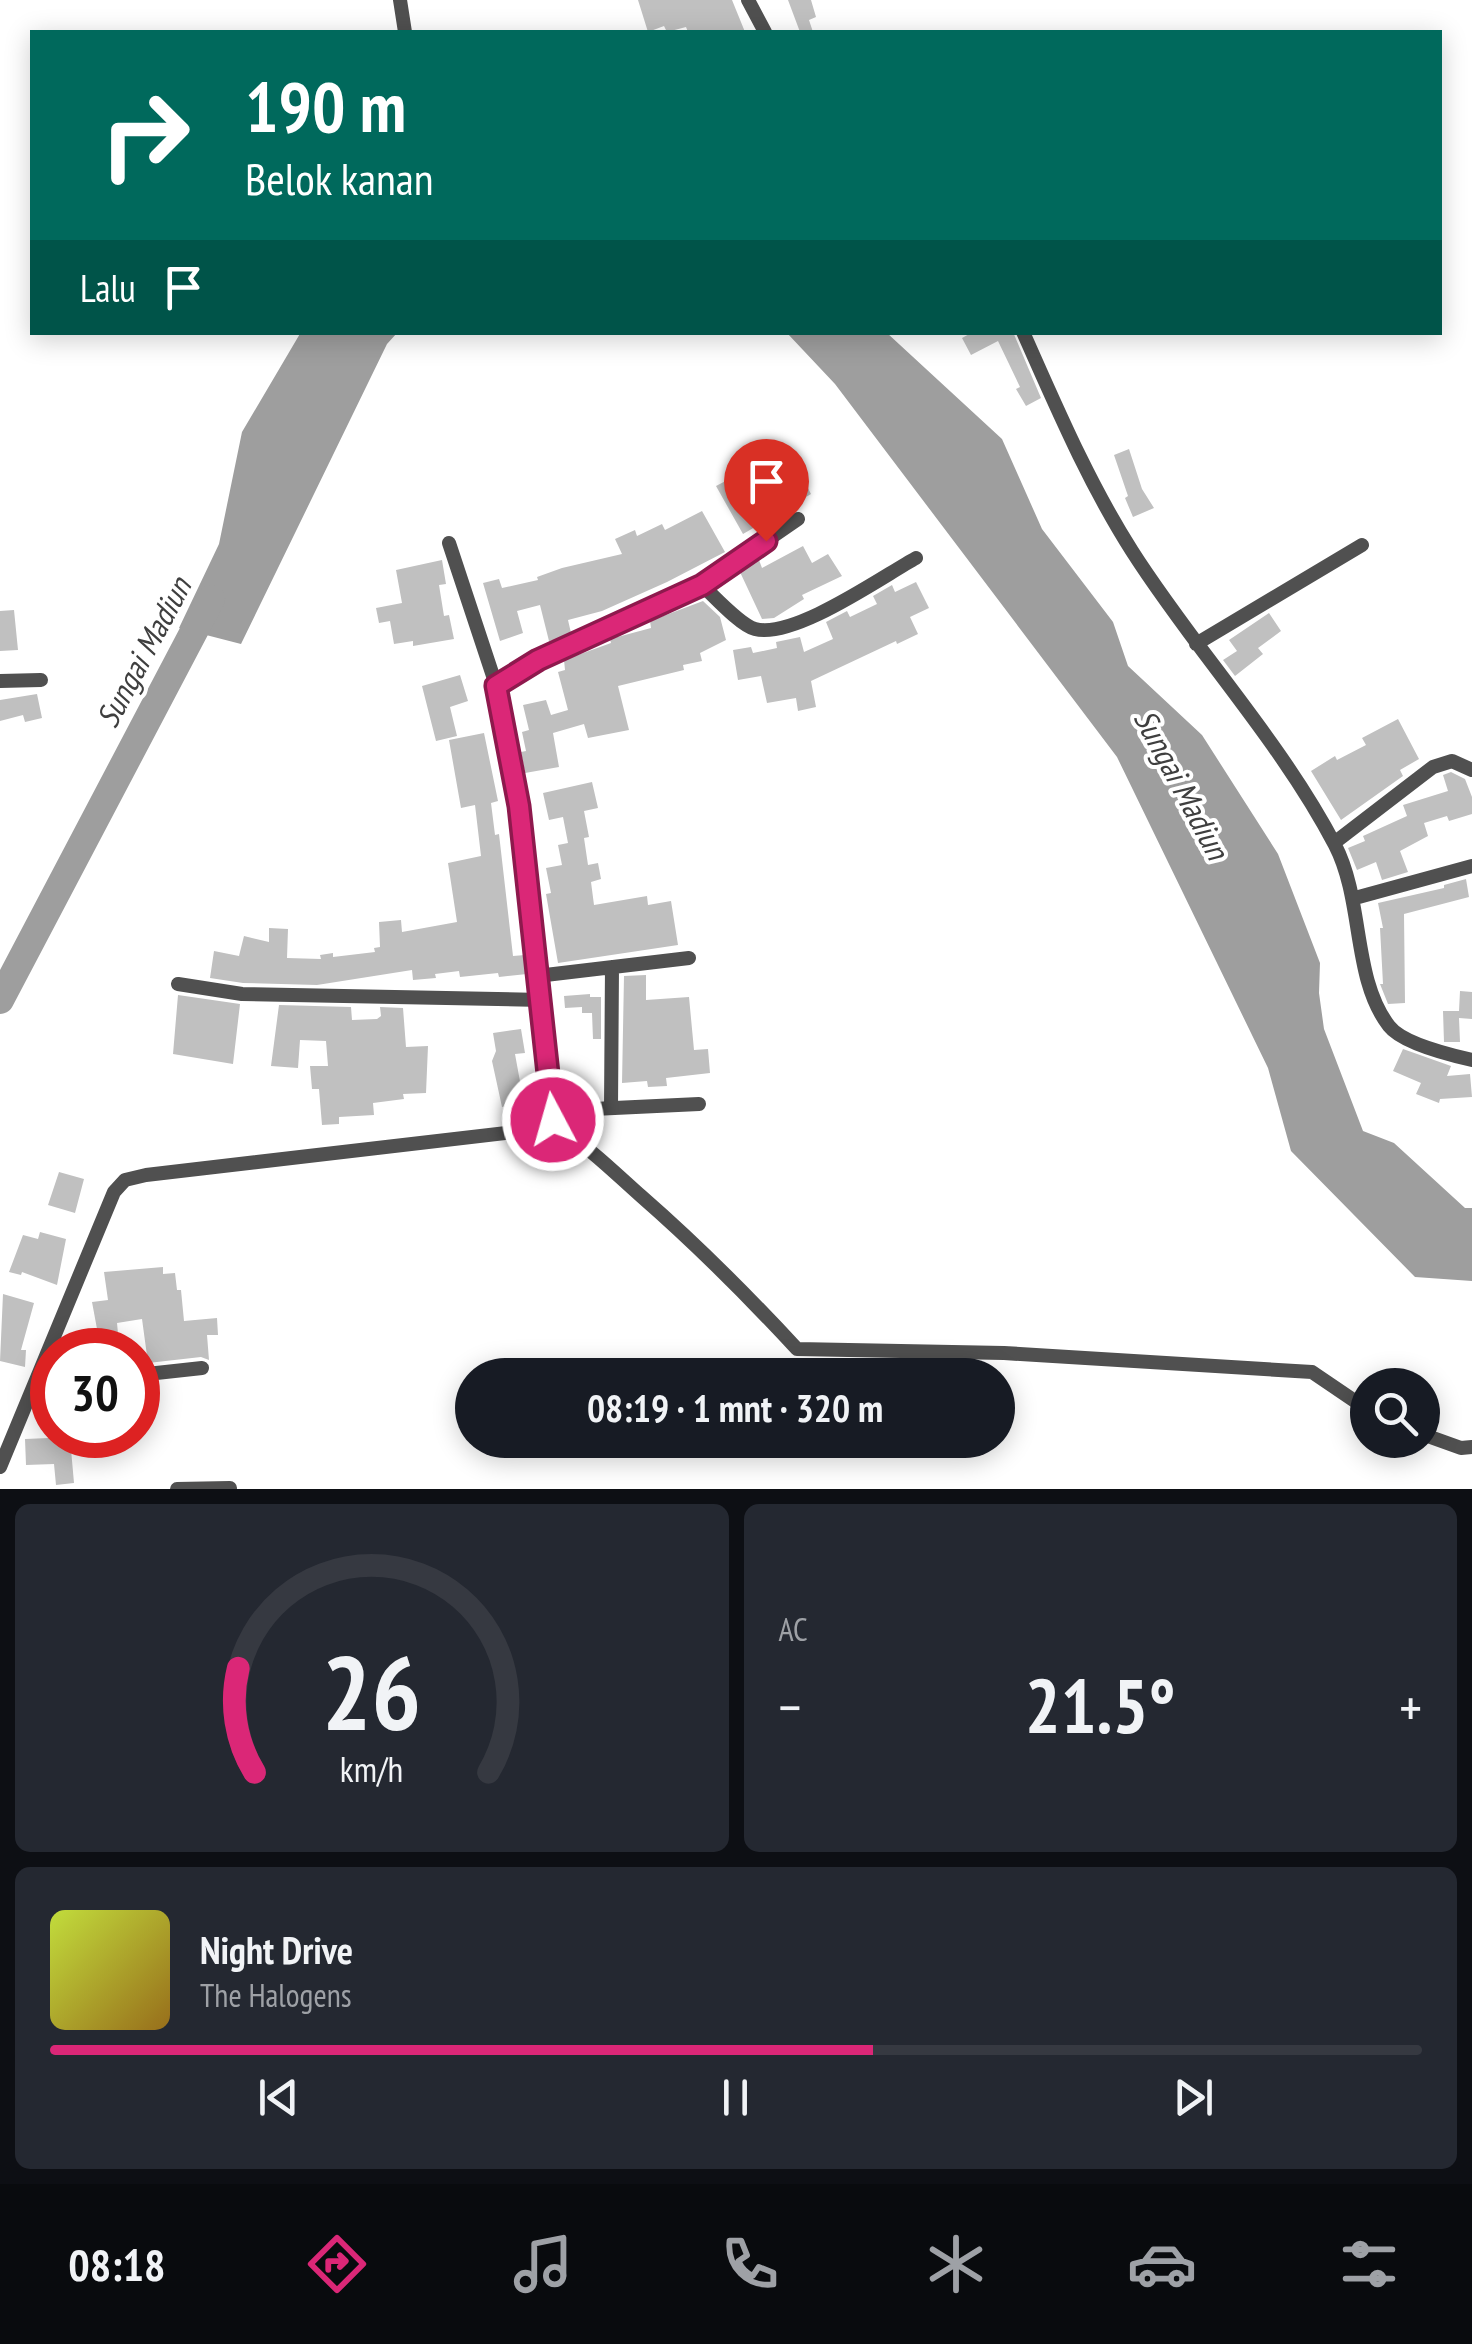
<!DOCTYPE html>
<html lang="id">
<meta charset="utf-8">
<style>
:root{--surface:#171b24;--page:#242831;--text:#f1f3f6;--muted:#9ea1a6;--line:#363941;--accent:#db2777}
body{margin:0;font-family:"PT Sans Narrow",sans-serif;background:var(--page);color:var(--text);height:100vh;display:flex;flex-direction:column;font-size:38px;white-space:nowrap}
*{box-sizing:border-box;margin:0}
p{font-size:32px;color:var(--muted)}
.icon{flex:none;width:55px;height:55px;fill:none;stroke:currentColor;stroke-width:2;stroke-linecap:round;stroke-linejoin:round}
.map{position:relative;height:1489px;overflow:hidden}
.panel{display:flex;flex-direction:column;gap:15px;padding:15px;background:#0d0f14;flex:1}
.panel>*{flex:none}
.hud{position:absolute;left:30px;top:30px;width:1412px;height:305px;border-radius:0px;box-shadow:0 5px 25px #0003;background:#00695c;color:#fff;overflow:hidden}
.fabs{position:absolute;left:1350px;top:1368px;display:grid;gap:20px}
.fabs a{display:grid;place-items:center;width:90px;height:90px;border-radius:50%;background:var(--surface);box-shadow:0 5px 25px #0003;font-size:50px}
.speed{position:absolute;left:30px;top:1328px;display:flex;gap:20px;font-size:50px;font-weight:700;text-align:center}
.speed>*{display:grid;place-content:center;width:130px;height:130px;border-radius:50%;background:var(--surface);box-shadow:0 5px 25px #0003;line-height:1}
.speed .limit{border:15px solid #d22;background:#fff;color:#111}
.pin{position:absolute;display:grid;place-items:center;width:85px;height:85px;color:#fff;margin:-102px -42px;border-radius:50% 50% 50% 0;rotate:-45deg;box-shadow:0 0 10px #0007}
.pin .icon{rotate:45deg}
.me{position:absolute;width:110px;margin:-55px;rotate:354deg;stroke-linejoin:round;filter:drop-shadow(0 0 8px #0008)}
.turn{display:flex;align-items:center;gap:35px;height:210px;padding:0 50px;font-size:45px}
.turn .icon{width:130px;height:130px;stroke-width:2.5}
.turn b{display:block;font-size:70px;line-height:85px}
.then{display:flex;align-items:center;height:95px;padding:0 50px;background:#0003;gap:20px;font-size:38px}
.big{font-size:75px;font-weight:800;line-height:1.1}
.panel .widget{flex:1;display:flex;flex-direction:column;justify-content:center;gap:15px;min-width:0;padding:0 35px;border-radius:15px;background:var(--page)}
.panel .dial{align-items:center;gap:0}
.dial svg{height:260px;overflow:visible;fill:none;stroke:var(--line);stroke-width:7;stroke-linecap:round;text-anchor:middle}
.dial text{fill:var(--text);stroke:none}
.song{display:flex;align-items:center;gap:30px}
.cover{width:120px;height:120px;border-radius:15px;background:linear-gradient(135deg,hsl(70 70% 55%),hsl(40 70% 35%))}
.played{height:10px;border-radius:5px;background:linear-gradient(90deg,var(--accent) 60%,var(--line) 60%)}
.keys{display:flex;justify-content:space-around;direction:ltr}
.heat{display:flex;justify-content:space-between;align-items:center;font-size:55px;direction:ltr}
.panel .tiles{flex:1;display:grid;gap:15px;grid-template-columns:1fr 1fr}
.widget:last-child{grid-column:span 2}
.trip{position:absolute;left:455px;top:1358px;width:560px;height:100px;border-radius:50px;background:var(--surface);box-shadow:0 5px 25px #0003;font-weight:800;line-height:100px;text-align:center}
.tab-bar{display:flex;height:160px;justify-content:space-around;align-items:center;background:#090b0e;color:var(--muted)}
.tab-bar .icon{width:70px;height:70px}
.tab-bar .active{color:var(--accent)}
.tab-bar b{font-size:45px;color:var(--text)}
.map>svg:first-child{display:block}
</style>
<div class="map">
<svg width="1472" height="1489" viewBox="0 0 1472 1489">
<rect width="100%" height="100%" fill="#fff"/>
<path fill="#9e9e9e" d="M 301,332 L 397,333 L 387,344 L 241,644 L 179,628 L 219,544 L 242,432 Z
M 787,333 L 887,333 L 1002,439 L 1042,529 L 1113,622 L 1128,666 L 1202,735 L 1278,854 L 1320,963 L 1319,993 L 1324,1029 L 1363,1131 L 1394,1143 L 1465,1208 L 1472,1208 L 1472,1281 L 1415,1277 L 1291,1151 L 1268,1068 L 1117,757 L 835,384 Z"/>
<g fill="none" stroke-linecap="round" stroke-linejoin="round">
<path stroke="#9e9e9e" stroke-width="28" d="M 0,1000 L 211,599"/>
</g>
<path fill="#c0c0c0" d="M 638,0 L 732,0 L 745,32 L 688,32 L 686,27 L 667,32 L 664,26 L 648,32 Z
M 788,0 L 811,0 L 816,17 L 809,20 L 813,32 L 800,32 Z
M 973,332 L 1013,332 L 1041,398 L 1026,406 L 1016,389 L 1020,387 L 998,341 L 971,355 L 962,338 Z
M 1129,449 L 1142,489 L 1154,508 L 1133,517 L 1125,498 L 1128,496 L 1114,455 Z
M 792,457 L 811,494 L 743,534 L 716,486 L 762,462 L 766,470 Z
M 702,511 L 725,552 L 667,582 L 602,611 L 568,620 L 571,633 L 559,639 L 549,641 L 540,605 L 517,611 L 523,633 L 500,641 L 483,583 L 499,579 L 502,588 L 538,580 L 537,577 L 562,568 L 622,554 L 615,539 L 635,530 L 637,536 L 662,524 L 665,530 Z
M 803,546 L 812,563 L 828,554 L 842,576 L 802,595 L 804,599 L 774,618 L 762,619 L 740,572 L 759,560 L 762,568 Z
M 442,560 L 446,584 L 439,585 L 444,616 L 449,615 L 454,639 L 413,646 L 413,641 L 394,644 L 390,621 L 379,623 L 376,608 L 402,603 L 396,570 Z
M 916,582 L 929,608 L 910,617 L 918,634 L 897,644 L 896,641 L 811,681 L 816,707 L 798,711 L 796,698 L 767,703 L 761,676 L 738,680 L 733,650 L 751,647 L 753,653 L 777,648 L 776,642 L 800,637 L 804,652 L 833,639 L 826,622 L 847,611 L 850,617 L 877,604 L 873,596 L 892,585 L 895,592 Z
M 703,601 L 720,617 L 726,640 L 700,653 L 702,661 L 683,665 L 684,670 L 618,686 L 629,730 L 588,738 L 584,724 L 553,733 L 559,767 L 525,773 L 521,752 L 526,751 L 522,732 L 529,730 L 523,705 L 546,700 L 551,715 L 568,710 L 558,672 L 565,670 L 564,660 L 611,643 L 610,639 L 651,628 L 650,621 Z
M 14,610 L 18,650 L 0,651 L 0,611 Z
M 1269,613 L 1281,631 L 1258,648 L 1263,654 L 1235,676 L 1223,660 L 1237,651 L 1229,640 Z
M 460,675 L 468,701 L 450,707 L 457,736 L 436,741 L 422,686 Z
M 37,694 L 42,718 L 25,722 L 23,715 L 0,721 L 0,700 Z
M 1398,719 L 1419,759 L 1400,770 L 1403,776 L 1341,820 L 1311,771 L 1335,756 L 1337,760 L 1366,745 L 1362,738 Z
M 484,733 L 498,801 L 491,803 L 495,835 L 499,834 L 513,956 L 525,955 L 527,974 L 499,977 L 498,973 L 460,977 L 459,971 L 435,974 L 436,978 L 413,980 L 412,970 L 317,985 L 243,983 L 210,978 L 214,951 L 239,956 L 244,936 L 269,942 L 269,928 L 288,929 L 287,958 L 321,959 L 320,955 L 333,953 L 333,957 L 375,952 L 374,948 L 380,947 L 379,922 L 401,920 L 402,932 L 457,922 L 448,863 L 481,856 L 475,805 L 461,808 L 449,740 Z
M 1451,772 L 1465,779 L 1472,797 L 1472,814 L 1449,821 L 1447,816 L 1424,823 L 1428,836 L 1400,851 L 1408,872 L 1382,880 L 1376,862 L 1357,870 L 1348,848 L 1365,841 L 1363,836 L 1407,816 L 1403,805 L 1448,791 L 1443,775 Z
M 592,782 L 598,808 L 584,811 L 589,837 L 584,838 L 588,865 L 598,863 L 601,879 L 591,882 L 594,905 L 647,896 L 648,905 L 671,901 L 678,945 L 558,963 L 546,894 L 551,893 L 546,868 L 562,865 L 558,845 L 568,843 L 563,817 L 549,820 L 543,793 Z
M 1466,879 L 1469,897 L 1404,914 L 1405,1003 L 1388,1004 L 1380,984 L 1383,984 L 1380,928 L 1383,928 L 1378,903 L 1444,888 L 1444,885 Z
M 646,975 L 646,1000 L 689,997 L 694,1050 L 708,1049 L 710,1073 L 666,1078 L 667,1086 L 648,1087 L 647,1081 L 622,1083 L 624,976 Z
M 1460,991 L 1472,992 L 1472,1019 L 1459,1018 L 1460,1042 L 1444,1042 L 1443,1011 L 1459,1011 Z
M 590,994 L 590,997 L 601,997 L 601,1039 L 593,1039 L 592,1013 L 582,1013 L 582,1007 L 565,1008 L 564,996 Z
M 178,995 L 240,1004 L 233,1064 L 173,1054 Z
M 279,1005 L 351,1007 L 352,1020 L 377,1019 L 381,1016 L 380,1007 L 403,1008 L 406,1047 L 428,1046 L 426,1093 L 403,1094 L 404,1099 L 373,1103 L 374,1115 L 339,1117 L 339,1124 L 322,1125 L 319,1089 L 312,1089 L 310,1066 L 328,1066 L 326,1041 L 300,1040 L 298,1068 L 271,1066 Z
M 521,1029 L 525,1053 L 515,1054 L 521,1087 L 528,1085 L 531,1101 L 502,1107 L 492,1061 L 496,1051 L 493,1033 Z
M 1403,1049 L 1451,1066 L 1447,1076 L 1470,1074 L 1472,1097 L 1440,1099 L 1439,1103 L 1416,1094 L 1421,1083 L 1393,1071 Z
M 59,1172 L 84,1179 L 75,1213 L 48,1205 Z
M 40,1232 L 66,1239 L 57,1285 L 22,1272 L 21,1275 L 9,1272 L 23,1235 L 38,1239 Z
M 163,1267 L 163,1274 L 175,1273 L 177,1290 L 181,1290 L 184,1321 L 217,1318 L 218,1335 L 207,1335 L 209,1360 L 201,1357 L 148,1363 L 142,1319 L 117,1323 L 119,1344 L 100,1345 L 92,1302 L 108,1300 L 104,1272 Z
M 3,1294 L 34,1303 L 21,1350 L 26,1350 L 25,1367 L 0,1361 Z
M 49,1438 L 70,1438 L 74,1483 L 56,1485 L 54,1464 L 26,1465 L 25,1439 Z"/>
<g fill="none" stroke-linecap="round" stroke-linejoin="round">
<path stroke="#505050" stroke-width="14" d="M 400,0 L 405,32
M 748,0 L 765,32
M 1023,332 C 1056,406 1088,482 1132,551 C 1195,650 1280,740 1335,845 C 1364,901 1352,978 1389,1026 C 1402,1043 1450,1055 1472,1060
M 449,543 L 496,685
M 702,585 C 714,596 740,625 755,629 C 794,639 880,578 916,558
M 1196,644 L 1362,545
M 0,681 L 41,680
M 1334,843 L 1433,767 L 1452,761 L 1472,770
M 1355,898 L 1472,866
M 537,976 L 689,958
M 178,984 L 242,994 L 542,1000
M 611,1108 L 612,967
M 551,1111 L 699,1104
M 557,1127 L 551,1111 C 539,968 523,826 496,685 L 538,660 L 702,585 L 798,519
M 138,1375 L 202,1368
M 1422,1434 L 1461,1448 L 1472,1447
M 0,1467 L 114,1192 L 125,1180 L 146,1175 L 557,1127 C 588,1146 614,1172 641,1196 C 696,1244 747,1295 797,1349 L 1004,1353 L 1312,1372 L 1368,1410
M 177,1489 L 230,1488"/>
</g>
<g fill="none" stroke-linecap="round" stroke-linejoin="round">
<defs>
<path id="route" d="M 553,1120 L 519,806 L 496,686 L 538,660 L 702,585 L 766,541"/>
</defs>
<use href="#route" stroke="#8e194d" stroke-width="25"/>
<use href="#route" stroke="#db2777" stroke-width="18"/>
</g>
<g text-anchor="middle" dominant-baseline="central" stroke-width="8" stroke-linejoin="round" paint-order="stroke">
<g font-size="32" font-style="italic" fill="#3f3f3f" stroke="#fff">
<text transform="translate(143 652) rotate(-62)">Sungai Madiun</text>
<text transform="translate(1182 784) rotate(62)">Sungai Madiun</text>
</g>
</g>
</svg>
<div class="fabs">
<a><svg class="icon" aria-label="search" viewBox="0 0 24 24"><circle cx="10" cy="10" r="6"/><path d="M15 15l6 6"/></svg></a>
</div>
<div class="speed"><div class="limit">30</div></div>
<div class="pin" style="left:766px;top:541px;background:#d93025"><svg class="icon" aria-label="arrive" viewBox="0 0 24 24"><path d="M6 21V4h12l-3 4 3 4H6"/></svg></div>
<svg class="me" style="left:553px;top:1120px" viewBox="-20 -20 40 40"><circle r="17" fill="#db2777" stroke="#fff" stroke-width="3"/><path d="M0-11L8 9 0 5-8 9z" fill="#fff"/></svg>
<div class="trip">08:19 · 1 mnt · 320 m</div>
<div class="hud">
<div class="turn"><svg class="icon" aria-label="right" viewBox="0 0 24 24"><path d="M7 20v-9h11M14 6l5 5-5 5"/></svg><div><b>190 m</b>Belok kanan</div></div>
<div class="then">Lalu<svg class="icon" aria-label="arrive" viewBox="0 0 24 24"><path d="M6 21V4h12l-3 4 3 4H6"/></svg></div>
</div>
</div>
<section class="panel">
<div class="tiles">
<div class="widget dial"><svg viewBox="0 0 100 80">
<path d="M14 69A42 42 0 1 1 86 69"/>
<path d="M14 69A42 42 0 0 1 9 37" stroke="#db2777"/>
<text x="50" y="56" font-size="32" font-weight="700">26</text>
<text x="50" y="72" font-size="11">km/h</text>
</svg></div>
<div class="widget"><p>AC</p>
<div class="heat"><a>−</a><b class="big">21.5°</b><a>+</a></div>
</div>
<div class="widget">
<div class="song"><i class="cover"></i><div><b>Night Drive</b><p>The Halogens</p></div></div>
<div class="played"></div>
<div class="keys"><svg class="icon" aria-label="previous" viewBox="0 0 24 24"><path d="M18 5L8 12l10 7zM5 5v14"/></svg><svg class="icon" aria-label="pause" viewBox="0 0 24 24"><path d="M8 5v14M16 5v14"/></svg><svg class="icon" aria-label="next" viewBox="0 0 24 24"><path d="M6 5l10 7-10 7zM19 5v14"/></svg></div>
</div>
</div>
</section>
<nav class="tab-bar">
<b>08:18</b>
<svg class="icon active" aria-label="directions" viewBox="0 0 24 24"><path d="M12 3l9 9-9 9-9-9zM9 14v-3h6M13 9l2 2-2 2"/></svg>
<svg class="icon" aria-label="music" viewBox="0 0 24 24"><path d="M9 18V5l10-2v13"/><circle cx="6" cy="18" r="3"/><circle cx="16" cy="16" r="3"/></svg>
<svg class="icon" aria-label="phone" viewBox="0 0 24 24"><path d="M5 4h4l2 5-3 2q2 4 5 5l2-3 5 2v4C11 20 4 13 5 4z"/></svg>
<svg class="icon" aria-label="climate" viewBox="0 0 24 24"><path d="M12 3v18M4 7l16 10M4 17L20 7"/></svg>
<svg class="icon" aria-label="car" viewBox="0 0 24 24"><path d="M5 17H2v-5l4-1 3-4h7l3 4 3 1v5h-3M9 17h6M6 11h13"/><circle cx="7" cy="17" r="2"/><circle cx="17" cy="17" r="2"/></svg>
<svg class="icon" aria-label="filters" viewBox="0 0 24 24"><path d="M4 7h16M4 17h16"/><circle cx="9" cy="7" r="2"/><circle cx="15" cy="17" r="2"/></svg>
</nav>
